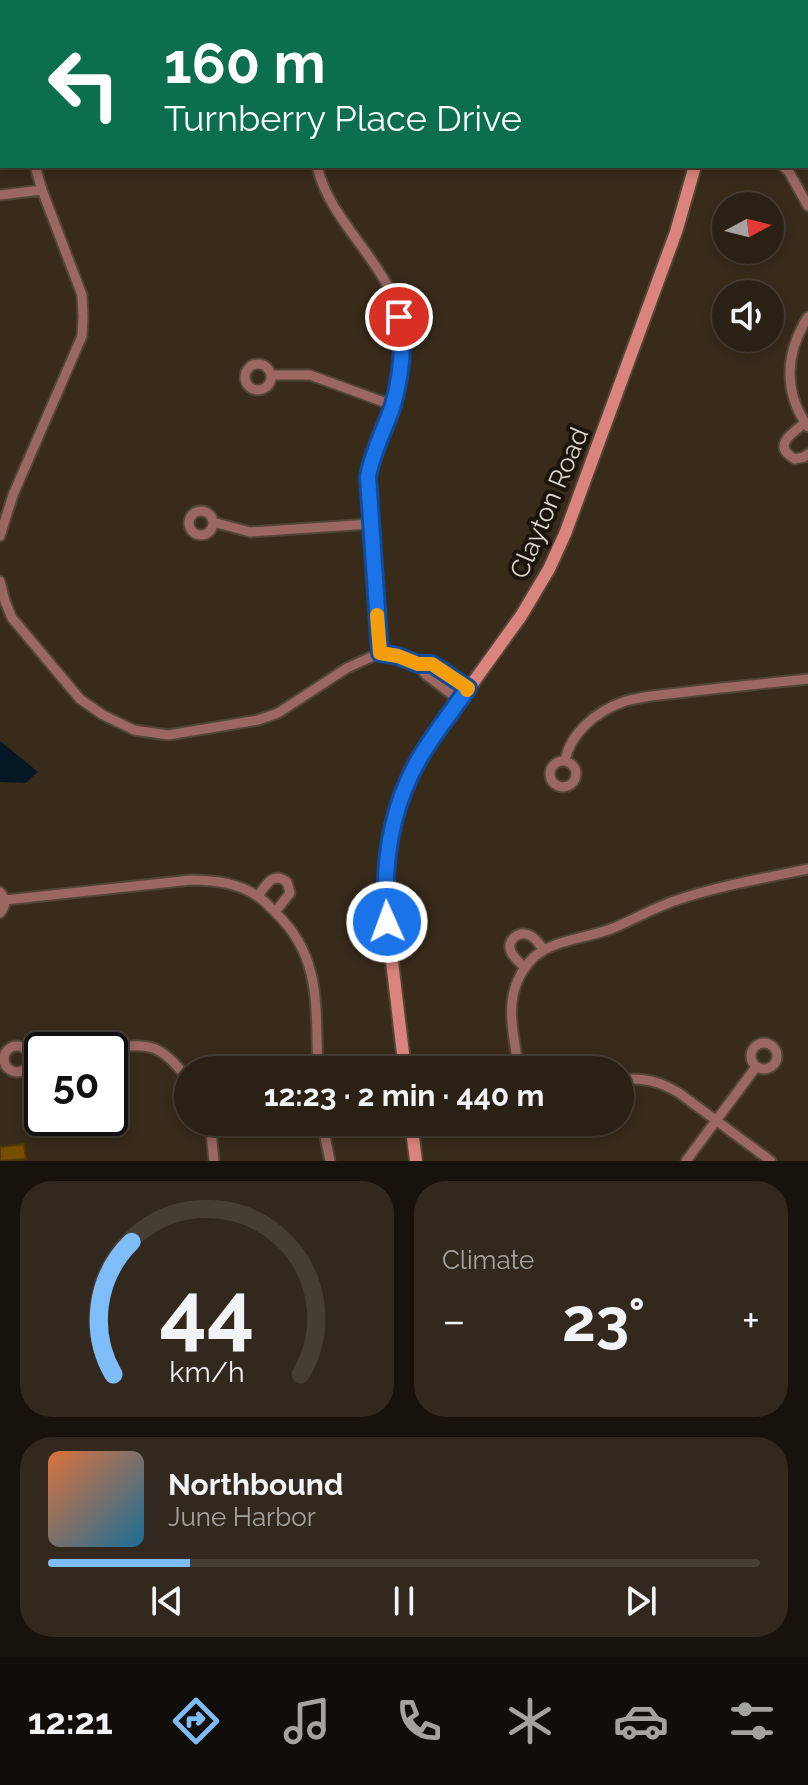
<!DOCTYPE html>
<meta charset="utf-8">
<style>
:root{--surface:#2a2014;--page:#32281d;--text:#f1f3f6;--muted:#a5a3a0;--line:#463e34;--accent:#7fbdfa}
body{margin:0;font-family:Raleway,sans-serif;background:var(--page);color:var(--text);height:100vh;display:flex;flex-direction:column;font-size:30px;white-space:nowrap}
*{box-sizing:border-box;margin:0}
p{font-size:26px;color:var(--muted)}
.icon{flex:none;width:44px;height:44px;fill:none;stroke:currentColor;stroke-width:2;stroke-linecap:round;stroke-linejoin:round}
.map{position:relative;height:1161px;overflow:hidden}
.side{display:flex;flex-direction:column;gap:20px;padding:20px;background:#17120b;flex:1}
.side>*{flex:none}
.guide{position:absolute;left:0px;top:0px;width:808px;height:168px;box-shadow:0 4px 12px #0003,0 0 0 2px var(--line);background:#0b6e4f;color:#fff;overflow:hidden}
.needle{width:52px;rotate:83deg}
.tools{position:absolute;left:712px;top:192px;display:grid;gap:16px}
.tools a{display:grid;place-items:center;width:72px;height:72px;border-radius:50%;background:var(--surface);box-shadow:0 4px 12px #0003,0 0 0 2px var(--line);font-size:40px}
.speed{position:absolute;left:24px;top:1032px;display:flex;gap:16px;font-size:40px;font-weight:700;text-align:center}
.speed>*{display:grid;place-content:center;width:104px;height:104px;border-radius:50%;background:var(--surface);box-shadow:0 4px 12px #0003,0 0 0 2px var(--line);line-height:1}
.speed .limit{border:4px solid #111;border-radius:12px;background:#fff;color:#111}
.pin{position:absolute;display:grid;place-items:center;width:68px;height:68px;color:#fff;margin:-34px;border:4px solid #fff;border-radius:50%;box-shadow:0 2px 8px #0007}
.me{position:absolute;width:88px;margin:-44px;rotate:358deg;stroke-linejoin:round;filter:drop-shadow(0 0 6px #0008)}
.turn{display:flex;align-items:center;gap:28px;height:168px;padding:0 32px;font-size:36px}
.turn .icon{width:104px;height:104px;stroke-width:2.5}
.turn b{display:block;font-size:56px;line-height:68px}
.big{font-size:60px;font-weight:700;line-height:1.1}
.side .card{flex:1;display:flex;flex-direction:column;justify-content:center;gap:12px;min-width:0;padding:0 28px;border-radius:32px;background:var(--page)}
.side .dial{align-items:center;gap:0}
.dial svg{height:208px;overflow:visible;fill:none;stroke:var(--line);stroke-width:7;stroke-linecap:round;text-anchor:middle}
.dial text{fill:var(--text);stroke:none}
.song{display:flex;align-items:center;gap:24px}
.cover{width:96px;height:96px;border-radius:12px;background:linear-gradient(135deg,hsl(20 70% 55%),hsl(200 70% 35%))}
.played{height:8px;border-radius:4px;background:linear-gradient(90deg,var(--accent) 20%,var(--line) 20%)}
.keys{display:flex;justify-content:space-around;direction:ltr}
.heat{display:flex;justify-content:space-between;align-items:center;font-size:44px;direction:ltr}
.side .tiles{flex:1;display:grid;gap:20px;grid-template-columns:1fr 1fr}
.card:last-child{grid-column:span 2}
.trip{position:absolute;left:174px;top:1056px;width:460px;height:80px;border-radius:40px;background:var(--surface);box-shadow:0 4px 12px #0003,0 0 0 2px var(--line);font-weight:700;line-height:80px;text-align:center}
.dock{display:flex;height:128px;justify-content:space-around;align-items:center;background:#110d08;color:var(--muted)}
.dock .icon{width:56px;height:56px}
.dock .selected{color:var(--accent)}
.dock b{font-size:36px;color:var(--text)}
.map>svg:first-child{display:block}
</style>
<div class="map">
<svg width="808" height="1161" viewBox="0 0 808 1161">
<rect width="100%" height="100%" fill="#382b1a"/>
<path fill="#031724" d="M 0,741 L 38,772 L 25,783 L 0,782 Z"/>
<path fill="#774e00" stroke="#533700" stroke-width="2" d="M 24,1144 L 26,1159 L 0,1161 L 0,1147 Z"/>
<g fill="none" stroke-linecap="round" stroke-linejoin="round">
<defs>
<path id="minor" d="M 60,2 L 61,0
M 317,166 C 332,231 402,270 403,341 C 403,363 399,386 392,407 C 384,431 372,452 368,477 L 380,653
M 783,166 L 789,172 L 808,206
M 0,195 L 42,190
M 808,317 C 785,353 783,392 808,427
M245 377a13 13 0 1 1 26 0a13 13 0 1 1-26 0Z
M 271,375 L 310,375 L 392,405
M 805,423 C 792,433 771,446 795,459 L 804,457 L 808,454
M189 523a12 12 0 1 1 24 0a12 12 0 1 1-24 0Z
M 213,522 L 250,532 L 371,524
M 0,536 L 13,495 L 82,336 L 83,317 L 82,295 L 42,190 L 35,166
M 0,581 L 5,601 L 12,618 L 80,699 L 103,715 L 134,730 L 168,735 L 258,720 L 278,713 L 347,668 L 380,653 L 398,656 L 418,664 L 432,664 L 468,688
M 418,664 L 425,674 L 459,700
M550 774a13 13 0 1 1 26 0a13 13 0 1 1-26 0Z
M 565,761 C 570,733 597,711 623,702 C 641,696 660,695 678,693 C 721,687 765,684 808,679
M 0,892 C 6,899 6,906 0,913
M 258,896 C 266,885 273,871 287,882 L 290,893 L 275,912
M 5,900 L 191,880 C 213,880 239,883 257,896 C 264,900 270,907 276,913 C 323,958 315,1010 318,1070
M 524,967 C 520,963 514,958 511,952 C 506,941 518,930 529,935 C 536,938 539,944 543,949
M751 1056a13 13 0 1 1 26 0a13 13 0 1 1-26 0Z
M4 1059a13 13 0 1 1 26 0a13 13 0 1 1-26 0Z
M 94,1050 C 142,1045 157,1036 188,1080
M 519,1070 C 515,1042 505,1007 518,980 C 537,936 578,943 616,927 C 636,918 656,907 677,900 C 719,886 764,878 808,869
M 620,1080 C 643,1077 659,1081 679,1093 L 771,1161
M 210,1122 L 214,1161
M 322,1122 L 330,1161
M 686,1161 L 756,1067"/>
<path id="secondary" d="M 705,0 L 705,2
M 405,1070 L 385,903 L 386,864 L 398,808 L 421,755 L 521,616 L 549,569 L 565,534 L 676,232 L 695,166
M 411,1122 L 416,1161"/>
</defs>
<use href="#minor" stroke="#524636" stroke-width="13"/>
<use href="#secondary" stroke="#524636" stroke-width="16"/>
<use href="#minor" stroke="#9c6661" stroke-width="9"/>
<use href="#secondary" stroke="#da847d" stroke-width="12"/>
</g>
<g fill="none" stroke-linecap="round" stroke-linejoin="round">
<defs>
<path id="route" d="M 387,922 C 382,863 391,805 422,754 C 436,731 453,710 468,688 L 432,664 L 418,664 L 398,656 L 380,653 L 368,477 C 372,452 385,429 393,405 C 401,376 405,347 399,317"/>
</defs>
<use href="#route" stroke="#114b97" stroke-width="20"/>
<use href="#route" stroke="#1a73e8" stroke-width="14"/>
<path stroke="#f59e0b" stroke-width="14" d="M 377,615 L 380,653 L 398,656 L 418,664 L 432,664 L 468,688 L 467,690"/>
</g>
<g text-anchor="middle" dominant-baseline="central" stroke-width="8" stroke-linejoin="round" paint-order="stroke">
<g font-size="26" fill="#ddd4ca" stroke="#1b150d">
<text transform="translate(549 503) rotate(-67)">Clayton Road</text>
</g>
</g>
</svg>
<div class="tools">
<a><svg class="needle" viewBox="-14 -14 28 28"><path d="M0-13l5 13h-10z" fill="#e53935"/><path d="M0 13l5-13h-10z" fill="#a5a3a0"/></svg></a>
<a><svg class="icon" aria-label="sound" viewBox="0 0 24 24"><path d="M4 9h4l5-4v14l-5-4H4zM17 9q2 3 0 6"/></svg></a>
</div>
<div class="speed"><div class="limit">50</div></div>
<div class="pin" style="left:399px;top:317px;background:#d93025"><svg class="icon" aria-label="arrive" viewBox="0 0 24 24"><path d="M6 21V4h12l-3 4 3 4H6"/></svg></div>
<svg class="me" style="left:387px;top:922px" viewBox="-20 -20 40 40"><circle r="17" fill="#1a73e8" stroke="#fff" stroke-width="3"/><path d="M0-11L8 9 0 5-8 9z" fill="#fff"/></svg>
<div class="trip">12:23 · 2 min · 440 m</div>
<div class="guide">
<div class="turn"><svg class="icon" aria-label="left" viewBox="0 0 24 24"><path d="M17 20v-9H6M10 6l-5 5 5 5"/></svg><div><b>160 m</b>Turnberry Place Drive</div></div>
</div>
</div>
<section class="side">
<div class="tiles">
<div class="card dial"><svg viewBox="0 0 100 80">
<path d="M14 69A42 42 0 1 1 86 69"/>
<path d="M14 69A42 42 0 0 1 21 18" stroke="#7fbdfa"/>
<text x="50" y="56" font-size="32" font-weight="700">44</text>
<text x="50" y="72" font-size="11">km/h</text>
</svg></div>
<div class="card"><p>Climate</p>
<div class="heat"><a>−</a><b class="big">23°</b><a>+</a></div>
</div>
<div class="card">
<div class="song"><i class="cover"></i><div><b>Northbound</b><p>June Harbor</p></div></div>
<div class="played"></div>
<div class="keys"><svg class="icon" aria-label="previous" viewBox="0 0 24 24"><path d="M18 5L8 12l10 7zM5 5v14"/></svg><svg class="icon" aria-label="pause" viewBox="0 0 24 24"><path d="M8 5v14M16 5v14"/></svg><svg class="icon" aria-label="next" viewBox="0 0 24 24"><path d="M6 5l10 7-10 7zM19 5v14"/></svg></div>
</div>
</div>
</section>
<nav class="dock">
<b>12:21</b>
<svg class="icon selected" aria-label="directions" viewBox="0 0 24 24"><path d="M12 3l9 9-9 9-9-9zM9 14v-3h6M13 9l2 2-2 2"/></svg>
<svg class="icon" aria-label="music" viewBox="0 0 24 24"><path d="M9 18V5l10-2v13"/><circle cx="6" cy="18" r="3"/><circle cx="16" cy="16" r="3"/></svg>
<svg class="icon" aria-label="phone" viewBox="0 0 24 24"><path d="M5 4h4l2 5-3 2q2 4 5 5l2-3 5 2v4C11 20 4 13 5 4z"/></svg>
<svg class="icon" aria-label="climate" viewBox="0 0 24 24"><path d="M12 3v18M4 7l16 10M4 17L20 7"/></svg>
<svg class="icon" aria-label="car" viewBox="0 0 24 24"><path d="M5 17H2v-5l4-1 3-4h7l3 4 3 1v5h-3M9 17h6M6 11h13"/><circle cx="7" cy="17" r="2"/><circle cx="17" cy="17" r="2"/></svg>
<svg class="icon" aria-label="filters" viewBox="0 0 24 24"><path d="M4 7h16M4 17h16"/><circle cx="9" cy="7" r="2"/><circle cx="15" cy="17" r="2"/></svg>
</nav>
